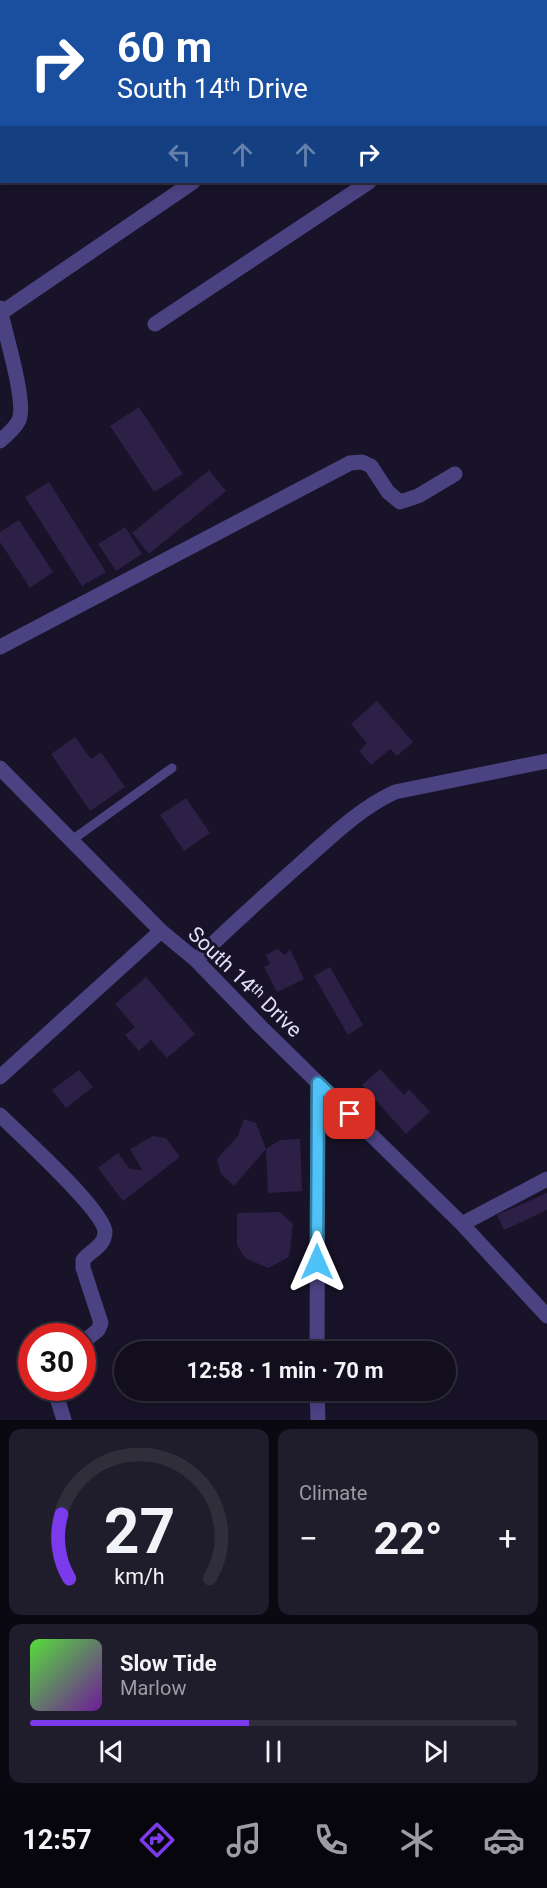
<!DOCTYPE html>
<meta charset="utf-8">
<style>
:root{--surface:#120e1e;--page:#1f1c2b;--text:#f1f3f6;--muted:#9c9ca4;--line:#312e3c;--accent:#7c3aed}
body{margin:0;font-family:Roboto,sans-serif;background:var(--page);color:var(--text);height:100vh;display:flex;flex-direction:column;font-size:22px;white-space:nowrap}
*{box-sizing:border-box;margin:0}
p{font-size:20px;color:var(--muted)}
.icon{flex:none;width:33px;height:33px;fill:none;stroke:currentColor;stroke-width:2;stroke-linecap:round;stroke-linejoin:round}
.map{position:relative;height:1420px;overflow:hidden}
.details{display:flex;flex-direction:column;gap:9px;padding:9px;background:#0a0810;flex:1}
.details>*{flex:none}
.guide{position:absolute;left:0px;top:0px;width:548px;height:183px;box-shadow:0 3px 9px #0003,0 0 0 2px var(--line);background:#1a4fa0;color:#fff;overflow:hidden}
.speed{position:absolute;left:18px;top:1323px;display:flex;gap:12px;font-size:30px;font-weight:700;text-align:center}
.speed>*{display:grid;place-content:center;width:78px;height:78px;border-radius:50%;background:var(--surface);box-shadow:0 3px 9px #0003,0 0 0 2px var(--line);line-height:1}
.speed .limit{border:9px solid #d22;background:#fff;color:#111}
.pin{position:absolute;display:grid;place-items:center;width:51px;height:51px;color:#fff;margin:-26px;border-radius:12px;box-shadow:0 3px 9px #0006}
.me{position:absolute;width:66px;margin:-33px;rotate:0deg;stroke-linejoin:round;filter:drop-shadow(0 0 4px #0008)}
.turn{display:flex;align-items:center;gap:21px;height:126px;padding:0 18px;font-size:27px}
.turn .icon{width:78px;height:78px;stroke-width:2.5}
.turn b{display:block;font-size:42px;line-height:51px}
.lanes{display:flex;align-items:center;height:57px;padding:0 18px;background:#0003;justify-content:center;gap:30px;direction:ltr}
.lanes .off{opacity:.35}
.big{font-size:45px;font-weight:700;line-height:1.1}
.details .card{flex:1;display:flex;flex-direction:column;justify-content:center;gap:9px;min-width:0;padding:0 21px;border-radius:12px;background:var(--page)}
.details .dial{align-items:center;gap:0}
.dial svg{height:156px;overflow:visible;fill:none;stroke:var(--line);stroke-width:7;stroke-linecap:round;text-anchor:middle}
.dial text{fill:var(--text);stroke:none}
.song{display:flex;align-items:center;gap:18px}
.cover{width:72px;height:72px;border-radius:9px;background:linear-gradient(135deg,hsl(110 70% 55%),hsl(280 70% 35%))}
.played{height:6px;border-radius:3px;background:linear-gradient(90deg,var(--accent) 45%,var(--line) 45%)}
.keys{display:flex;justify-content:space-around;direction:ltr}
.heat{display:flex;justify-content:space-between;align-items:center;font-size:33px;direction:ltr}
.details .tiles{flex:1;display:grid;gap:9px;grid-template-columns:1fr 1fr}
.card:last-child{grid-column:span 2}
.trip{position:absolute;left:114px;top:1341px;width:342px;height:60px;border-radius:30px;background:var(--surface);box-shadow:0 3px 9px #0003,0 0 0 2px var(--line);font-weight:700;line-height:60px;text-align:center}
.dock{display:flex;height:96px;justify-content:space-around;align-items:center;background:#07060c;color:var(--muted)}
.dock .icon{width:42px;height:42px}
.dock .active{color:var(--accent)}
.dock b{font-size:27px;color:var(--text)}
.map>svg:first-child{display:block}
</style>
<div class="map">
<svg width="547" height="1420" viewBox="0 0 547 1420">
<rect width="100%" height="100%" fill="#181328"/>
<path fill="#2c2047" d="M 139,407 L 183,474 L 154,492 L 110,426 Z
M 209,470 L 226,491 L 149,554 L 132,533 Z
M 49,482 L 106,572 L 82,586 L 25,497 Z
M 19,520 L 53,572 L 30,588 L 0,542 L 0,532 Z
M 125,527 L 142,554 L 116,571 L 98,544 Z
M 377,701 L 413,742 L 397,756 L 390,749 L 371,765 L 359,751 L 367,743 L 351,724 Z
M 75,737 L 91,759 L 101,752 L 125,787 L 90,811 L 51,754 Z
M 186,798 L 210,833 L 184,851 L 160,815 Z
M 277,949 L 285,955 L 290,949 L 304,979 L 277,992 L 264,967 L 270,964 L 266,955 Z
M 330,967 L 363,1025 L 348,1035 L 314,976 Z
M 146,977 L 195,1034 L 167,1058 L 151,1040 L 139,1051 L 125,1035 L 135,1027 L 115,1004 Z
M 380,1069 L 404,1095 L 409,1089 L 430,1112 L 406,1134 L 362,1085 Z
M 79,1070 L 93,1087 L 66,1108 L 52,1090 Z
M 244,1119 L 256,1123 L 266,1149 L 234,1186 L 221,1174 L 217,1159 L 238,1136 Z
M 153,1136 L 166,1138 L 180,1157 L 123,1201 L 98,1168 L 118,1153 L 130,1169 L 142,1170 L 130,1149 Z
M 300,1139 L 302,1191 L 268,1193 L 266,1149 L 280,1140 Z
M 547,1193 L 547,1210 L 504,1230 L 497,1215 Z
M 280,1212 L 293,1224 L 289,1257 L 268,1268 L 245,1258 L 237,1245 L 237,1213 Z"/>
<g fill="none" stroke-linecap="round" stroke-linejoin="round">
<path stroke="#4b4282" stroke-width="9" d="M 72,840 L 172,768"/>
<path stroke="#4b4282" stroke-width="15" d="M 480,2 L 483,0
M 546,65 L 547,64
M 0,308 C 4,331 27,402 19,420 C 15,429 7,434 0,441
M 1,313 L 193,182
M 155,324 L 369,182
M 0,647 L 350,463 L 362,462 L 371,466 L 388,492 L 400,502 L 418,496 L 455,474
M 0,768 L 161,931 L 196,960 L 261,1027 L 462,1224 L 547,1316
M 196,960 C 229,927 264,896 299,865 C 329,839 358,809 395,792 L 547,761
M 0,1077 L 161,931
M 0,1115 C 19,1134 104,1210 105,1232 C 105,1246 90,1251 83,1260 L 83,1268 L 101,1323 L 98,1330 L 82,1343
M 462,1224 L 547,1179
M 317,1352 L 318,1083
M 54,1388 L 64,1420
M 317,1390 L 318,1420"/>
</g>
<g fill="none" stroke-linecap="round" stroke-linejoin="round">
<defs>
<path id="route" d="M 317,1262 L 318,1083 L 350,1114"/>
</defs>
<use href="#route" stroke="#337fa1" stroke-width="15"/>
<use href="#route" stroke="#4fc3f7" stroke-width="10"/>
</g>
<g text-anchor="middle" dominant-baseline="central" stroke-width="6" stroke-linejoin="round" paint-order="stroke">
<g font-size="21" fill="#e3ddfc" stroke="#181328">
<text transform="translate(245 982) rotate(44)">South 14ᵗʰ Drive</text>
</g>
</g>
</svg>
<div class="speed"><div class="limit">30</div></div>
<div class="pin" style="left:350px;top:1114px;background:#d93025"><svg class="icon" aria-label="arrive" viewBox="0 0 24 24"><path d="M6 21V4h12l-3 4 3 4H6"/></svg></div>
<svg class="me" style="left:317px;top:1262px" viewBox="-20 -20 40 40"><path d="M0-17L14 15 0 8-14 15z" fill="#4fc3f7" stroke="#fff" stroke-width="4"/></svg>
<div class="trip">12:58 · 1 min · 70 m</div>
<div class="guide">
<div class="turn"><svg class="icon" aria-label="right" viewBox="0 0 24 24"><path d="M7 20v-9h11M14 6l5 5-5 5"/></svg><div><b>60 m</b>South 14ᵗʰ Drive</div></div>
<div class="lanes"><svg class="icon off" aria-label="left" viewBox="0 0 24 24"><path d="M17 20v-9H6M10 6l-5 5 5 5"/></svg><svg class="icon off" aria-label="ahead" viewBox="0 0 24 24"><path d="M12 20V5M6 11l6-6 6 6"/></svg><svg class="icon off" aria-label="ahead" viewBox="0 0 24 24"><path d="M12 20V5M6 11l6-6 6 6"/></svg><svg class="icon" aria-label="right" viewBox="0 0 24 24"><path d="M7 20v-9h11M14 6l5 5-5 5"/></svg></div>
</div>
</div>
<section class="details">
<div class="tiles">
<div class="card dial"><svg viewBox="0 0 100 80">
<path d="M14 69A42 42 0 1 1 86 69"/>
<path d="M14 69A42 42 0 0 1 10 36" stroke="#7c3aed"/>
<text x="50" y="56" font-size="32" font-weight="700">27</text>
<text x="50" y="72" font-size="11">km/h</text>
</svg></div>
<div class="card"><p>Climate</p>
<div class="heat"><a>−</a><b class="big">22°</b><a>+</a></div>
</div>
<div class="card">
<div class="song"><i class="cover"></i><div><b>Slow Tide</b><p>Marlow</p></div></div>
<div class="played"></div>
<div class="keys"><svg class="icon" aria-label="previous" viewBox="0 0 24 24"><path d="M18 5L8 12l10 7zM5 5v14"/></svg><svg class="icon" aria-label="pause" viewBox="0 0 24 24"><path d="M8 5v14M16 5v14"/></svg><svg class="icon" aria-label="next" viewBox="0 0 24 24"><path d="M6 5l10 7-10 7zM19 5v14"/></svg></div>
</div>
</div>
</section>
<nav class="dock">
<b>12:57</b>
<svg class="icon active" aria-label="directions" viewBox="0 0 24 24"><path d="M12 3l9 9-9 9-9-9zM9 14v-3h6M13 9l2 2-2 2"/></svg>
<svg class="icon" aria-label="music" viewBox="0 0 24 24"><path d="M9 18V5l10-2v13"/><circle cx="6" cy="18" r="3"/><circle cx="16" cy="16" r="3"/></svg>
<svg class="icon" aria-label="phone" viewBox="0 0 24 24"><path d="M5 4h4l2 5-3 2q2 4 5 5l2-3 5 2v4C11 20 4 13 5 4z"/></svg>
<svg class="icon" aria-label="climate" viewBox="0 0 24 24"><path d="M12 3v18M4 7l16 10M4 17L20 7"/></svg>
<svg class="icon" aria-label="car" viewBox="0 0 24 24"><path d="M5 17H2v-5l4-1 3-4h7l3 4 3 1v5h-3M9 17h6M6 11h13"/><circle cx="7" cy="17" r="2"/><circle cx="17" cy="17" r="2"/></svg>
</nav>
